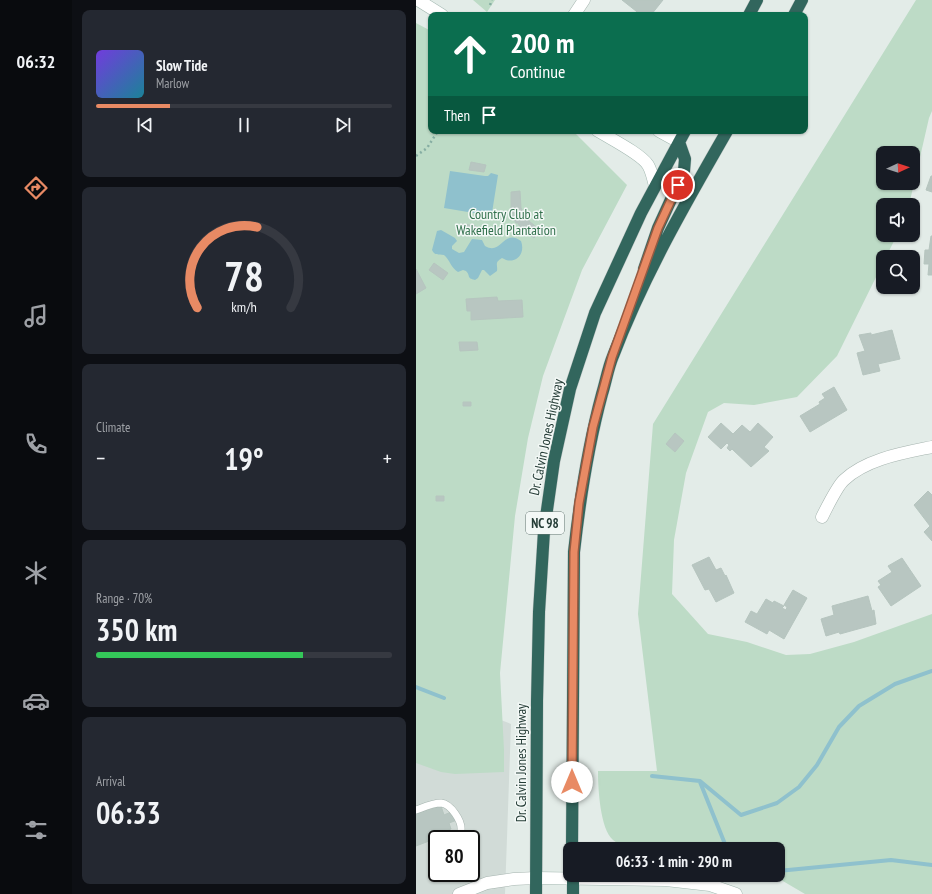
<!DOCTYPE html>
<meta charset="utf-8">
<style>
:root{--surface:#171b24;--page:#242831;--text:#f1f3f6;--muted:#9ea1a6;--line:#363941;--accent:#e88a64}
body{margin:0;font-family:"PT Sans Narrow",sans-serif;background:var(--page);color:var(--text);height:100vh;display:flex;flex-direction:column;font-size:15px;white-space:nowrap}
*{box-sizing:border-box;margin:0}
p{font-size:13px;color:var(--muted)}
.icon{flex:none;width:22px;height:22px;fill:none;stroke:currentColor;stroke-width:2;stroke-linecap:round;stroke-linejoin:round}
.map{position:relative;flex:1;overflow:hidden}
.sheet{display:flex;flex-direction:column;gap:10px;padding:10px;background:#0d0f14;width:344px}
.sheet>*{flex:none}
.hud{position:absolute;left:12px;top:12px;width:380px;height:122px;border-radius:8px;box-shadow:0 1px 3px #0004;background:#0b6e4f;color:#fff;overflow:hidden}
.needle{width:26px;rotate:87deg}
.controls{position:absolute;left:460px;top:146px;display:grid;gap:8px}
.controls a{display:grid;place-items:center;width:44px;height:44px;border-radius:8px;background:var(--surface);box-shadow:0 1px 3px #0004;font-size:20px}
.speed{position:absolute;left:12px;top:830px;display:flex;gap:8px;font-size:20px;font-weight:700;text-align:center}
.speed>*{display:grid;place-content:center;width:52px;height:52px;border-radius:50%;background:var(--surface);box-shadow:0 1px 3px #0004;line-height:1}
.speed .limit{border:2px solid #111;border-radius:6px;background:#fff;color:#111}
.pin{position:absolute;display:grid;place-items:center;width:34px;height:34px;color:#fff;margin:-17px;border:2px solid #fff;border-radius:50%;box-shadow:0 1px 4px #0007}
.me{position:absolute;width:44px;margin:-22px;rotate:0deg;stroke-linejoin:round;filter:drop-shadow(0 0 3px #0008)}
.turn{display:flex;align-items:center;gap:14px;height:84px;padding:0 16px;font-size:18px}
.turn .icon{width:52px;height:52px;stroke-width:2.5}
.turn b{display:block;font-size:28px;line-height:34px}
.then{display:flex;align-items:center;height:38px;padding:0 16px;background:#0003;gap:8px;font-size:15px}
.big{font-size:30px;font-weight:600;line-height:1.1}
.sheet .tile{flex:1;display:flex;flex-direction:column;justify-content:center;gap:6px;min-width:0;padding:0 14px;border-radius:8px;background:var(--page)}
.sheet .dial{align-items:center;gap:0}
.dial svg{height:104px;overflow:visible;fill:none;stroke:var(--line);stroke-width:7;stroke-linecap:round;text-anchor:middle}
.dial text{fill:var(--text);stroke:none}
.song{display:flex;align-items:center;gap:12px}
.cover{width:48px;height:48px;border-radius:6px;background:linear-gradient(135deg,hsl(260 70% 55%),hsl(190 70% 35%))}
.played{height:4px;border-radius:2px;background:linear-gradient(90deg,var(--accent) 25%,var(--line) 25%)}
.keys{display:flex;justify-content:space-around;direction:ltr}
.heat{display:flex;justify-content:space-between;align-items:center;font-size:22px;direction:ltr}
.charge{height:6px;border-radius:3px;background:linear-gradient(90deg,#34c759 70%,var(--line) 0)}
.trip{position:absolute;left:147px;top:842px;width:222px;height:40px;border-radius:8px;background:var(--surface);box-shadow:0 1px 3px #0004;font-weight:600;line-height:40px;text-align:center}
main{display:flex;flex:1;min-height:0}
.tabs{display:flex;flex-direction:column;width:72px;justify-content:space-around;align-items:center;background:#090b0e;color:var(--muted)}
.tabs .icon{width:28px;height:28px}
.tabs .current{color:var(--accent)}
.tabs b{font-size:18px;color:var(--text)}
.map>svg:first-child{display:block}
</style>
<main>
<nav class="tabs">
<b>06:32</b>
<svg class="icon current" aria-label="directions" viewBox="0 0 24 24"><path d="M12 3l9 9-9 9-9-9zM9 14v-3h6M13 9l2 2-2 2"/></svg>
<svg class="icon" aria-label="music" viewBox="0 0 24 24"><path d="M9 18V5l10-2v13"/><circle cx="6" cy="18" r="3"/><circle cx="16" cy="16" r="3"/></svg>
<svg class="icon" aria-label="phone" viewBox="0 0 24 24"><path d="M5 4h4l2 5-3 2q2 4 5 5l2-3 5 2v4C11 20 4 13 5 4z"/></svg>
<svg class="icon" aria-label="climate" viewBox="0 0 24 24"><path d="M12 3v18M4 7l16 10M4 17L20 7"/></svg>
<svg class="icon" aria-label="car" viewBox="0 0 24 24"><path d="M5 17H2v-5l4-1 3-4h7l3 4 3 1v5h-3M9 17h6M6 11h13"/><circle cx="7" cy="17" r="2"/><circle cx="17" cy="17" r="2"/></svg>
<svg class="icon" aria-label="filters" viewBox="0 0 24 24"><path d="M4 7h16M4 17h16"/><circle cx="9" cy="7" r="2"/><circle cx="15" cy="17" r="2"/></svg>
</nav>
<section class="sheet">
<div class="tile">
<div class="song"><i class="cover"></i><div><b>Slow Tide</b><p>Marlow</p></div></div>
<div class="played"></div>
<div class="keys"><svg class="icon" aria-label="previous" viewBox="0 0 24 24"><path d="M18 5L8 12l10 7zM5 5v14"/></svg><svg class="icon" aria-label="pause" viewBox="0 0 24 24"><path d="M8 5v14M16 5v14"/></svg><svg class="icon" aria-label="next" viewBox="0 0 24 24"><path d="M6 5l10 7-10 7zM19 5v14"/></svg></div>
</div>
<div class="tile dial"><svg viewBox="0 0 100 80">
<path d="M14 69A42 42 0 1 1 86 69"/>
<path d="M14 69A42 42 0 0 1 60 7" stroke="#e88a64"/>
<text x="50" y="56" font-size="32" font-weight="700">78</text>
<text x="50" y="72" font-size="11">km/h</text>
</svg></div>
<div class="tile"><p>Climate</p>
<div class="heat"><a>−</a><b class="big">19°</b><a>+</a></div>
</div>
<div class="tile"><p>Range · 70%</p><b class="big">350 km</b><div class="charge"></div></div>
<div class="tile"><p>Arrival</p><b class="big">06:33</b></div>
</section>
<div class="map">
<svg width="516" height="894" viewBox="0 0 516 894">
<rect width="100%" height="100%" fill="#e3ece8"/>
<path fill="#d1dbd7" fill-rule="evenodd" d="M 0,687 L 95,724 L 89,894 L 0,894 ZM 21,839 L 55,839 L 55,873 L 21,873 Z"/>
<path fill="#bddbc6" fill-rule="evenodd" d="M 57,0 L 79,0 L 71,12 Z
M 500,0 L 516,0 L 516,111 L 513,118 L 493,205 L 467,205 L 467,235 L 481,235 L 470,257 L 467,257 L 467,263 L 421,356 L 381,397 L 338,405 L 308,403 L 292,412 L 270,473 L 258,540 L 256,594 L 292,634 L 331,642 L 370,655 L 394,654 L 438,642 L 516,614 L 516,894 L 389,894 L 360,877 L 352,875 L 362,875 L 362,849 L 226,849 C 216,848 205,847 197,840 C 184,829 182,788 182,771 L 241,771 L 222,614 L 237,424 ZM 467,153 L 497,153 L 497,183 L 467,183 Z
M 0,23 L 15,31 L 15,131 L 157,131 L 211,185 L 166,270 L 127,376 L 112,438 L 99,516 L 84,673 L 88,750 L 88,772 L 39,774 L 25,772 L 0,763 Z"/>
<path fill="#8fc1cd" d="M 34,171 L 69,176 L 72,176 L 75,173 L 82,175 L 75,219 L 68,218 L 67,216 L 64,214 L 28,208 Z
M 25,230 L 39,238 L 41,241 L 36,246 L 36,249 L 43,253 L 48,252 L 56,239 L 66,240 L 69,246 C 86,256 87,228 105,241 C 110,254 99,266 86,258 C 78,263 82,264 81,271 L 74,276 L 68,270 L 66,270 L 62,278 L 59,280 C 50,278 55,276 50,271 L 47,270 L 42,272 C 35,268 34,260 28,255 C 22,254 19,256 16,250 L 21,231 Z"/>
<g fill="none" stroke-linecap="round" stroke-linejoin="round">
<path stroke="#8fc1cd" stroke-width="4" d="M 0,687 L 28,698
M 236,776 L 284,781 L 325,815 L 361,803 L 383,787 L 401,765 L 423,727 L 443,706 L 479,684 L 516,671
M 284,782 L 311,849
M 362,871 L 475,860 L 516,865"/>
</g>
<path fill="#b8c6c1" stroke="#b6c5bf" d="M 206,0 L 247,0 L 235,15 L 225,15 Z
M 55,162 L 70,165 L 68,172 L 53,170 Z
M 515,176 L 516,176 L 516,192 L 510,190 Z
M 104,191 L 105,208 L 113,221 L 125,231 L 118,238 L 104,227 L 102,223 L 100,223 L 96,216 L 98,215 L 95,210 L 95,192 Z
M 46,224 L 60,226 L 59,234 L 45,231 Z
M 515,236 L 516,236 L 516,275 L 512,275 L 513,264 L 508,264 L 509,250 L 513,250 Z
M 18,263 L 32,273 L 27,280 L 13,270 Z
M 0,269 L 10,288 L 0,294 Z
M 81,297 L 82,301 L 106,300 L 107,317 L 55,320 L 55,311 L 51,311 L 50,299 Z
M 476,330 L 484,359 L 462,364 L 464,371 L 447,375 L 441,353 L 449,351 L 443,335 L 455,333 L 455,335 Z
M 43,342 L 61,342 L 62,350 L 44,351 Z
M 418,387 L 431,410 L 394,432 L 384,416 L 404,404 L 403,402 L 409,398 L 406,394 Z
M 47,402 L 55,402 L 55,406 L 47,406 Z
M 305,423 L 317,434 L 326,425 L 334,432 L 342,423 L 357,437 L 348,447 L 353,451 L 335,467 L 316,449 L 314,451 L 311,448 L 313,445 L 311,443 L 305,449 L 292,437 Z
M 259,433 L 268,441 L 259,452 L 250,444 Z
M 512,491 L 516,495 L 516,541 L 508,532 L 514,526 L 498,505 Z
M 20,496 L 28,496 L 28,501 L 20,501 Z
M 293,557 L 300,570 L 305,568 L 309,576 L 310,575 L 318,593 L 300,602 L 293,589 L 289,590 L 276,565 Z
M 486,558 L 505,586 L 475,606 L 462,587 L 465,585 L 462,581 L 476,572 L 472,566 Z
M 377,590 L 391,598 L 368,639 L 353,630 L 351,634 L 329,622 L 335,611 L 341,614 L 350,599 L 357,603 L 358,601 L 368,606 L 366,608 L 370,610 L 371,607 L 368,605 Z
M 452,596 L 456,611 L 458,610 L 460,624 L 424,634 L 423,632 L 410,636 L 405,619 L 418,615 L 416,606 Z
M 25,806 L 28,815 L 35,812 L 41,820 L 33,823 L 35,829 L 32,830 L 33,834 L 27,836 L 28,837 L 13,842 L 13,841 L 0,846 L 0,814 Z"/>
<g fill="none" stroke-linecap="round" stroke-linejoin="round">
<defs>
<path id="lane" d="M 0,810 C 8,807 17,803 25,803 C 35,804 46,821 45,830 C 45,833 42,837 41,839"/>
<path id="street" d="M 158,15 L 168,0
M 406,517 C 410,509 422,485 428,480 C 450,459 487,453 516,447
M 43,894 L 71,883 L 98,879 L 120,878"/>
<path id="secondary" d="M 2,0 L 26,15
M 182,131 C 195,139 225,154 232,165 C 236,172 237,179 239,186
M 243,131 L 263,142
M 120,878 L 250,880 L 294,885 L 320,894"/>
<path id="highway" d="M 333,15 L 341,0
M 378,15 L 386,0
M 228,269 L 242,228 L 268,171 L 269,159 L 263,142
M 156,849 L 158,552 C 164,498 172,446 186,394 C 190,381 192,368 197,356 C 227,277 269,204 311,131
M 120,894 L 121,701 L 123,612 L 128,531 L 138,461 L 154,389 L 179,313 L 225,213 L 269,131
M 157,894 L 157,875"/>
</defs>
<use href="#lane" stroke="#a6b4af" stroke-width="8"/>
<use href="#street" stroke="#a6b4af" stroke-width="13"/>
<use href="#secondary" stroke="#a2b7b0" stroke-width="13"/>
<use href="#highway" stroke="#c2c8c7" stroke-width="13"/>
<path stroke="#85ada2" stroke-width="2.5" stroke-dasharray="2 3" stroke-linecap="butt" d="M 74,5 L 76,0
M 0,156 L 11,148 L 22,131"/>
<use href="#lane" stroke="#fff" stroke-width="7"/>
<use href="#street" stroke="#fff" stroke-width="12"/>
<use href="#secondary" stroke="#fff" stroke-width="12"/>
<use href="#highway" stroke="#32665d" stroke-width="12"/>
</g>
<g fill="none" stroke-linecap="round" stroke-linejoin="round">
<defs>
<path id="route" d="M 156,782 L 158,552 L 163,503 L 177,427 L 196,357 L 242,228 L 262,185"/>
</defs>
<use href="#route" stroke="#975a41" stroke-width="10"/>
<use href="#route" stroke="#e88a64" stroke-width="7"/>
</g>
<g text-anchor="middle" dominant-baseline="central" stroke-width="3" stroke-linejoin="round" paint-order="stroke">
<rect fill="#f3f8f6" stroke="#627470" stroke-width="1" x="110" y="512" width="38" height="22" rx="3"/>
<g font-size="13" font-weight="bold" fill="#243c36">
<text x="129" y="523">NC 98</text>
</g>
<g font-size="14" fill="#31704c" stroke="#f3f8f6">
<text x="90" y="214">Country Club at<tspan x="90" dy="16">Wakefield Plantation</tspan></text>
</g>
<g font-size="14" fill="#243c36" stroke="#f3f8f6">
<text transform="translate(130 437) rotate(-78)">Dr. Calvin Jones Highway</text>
<text transform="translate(105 763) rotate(-90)">Dr. Calvin Jones Highway</text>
</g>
</g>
</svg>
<div class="controls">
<a><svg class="needle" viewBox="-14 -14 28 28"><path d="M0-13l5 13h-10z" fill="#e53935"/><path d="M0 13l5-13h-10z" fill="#9ea1a6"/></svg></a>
<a><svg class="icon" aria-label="sound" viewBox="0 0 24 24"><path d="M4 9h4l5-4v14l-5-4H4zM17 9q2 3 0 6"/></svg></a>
<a><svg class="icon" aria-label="search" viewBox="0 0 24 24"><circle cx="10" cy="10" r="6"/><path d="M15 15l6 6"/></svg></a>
</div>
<div class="speed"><div class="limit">80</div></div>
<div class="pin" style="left:262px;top:185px;background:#d93025"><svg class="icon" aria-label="arrive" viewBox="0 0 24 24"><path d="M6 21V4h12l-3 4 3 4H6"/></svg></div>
<svg class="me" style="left:156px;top:782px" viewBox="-20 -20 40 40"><circle r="19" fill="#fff"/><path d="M0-13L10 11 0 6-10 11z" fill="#e88a64"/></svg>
<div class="trip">06:33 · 1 min · 290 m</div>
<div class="hud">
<div class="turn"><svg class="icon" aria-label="ahead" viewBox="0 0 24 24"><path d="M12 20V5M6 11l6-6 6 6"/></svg><div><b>200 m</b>Continue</div></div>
<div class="then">Then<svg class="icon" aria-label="arrive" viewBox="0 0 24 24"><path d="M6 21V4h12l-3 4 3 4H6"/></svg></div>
</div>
</div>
</main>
